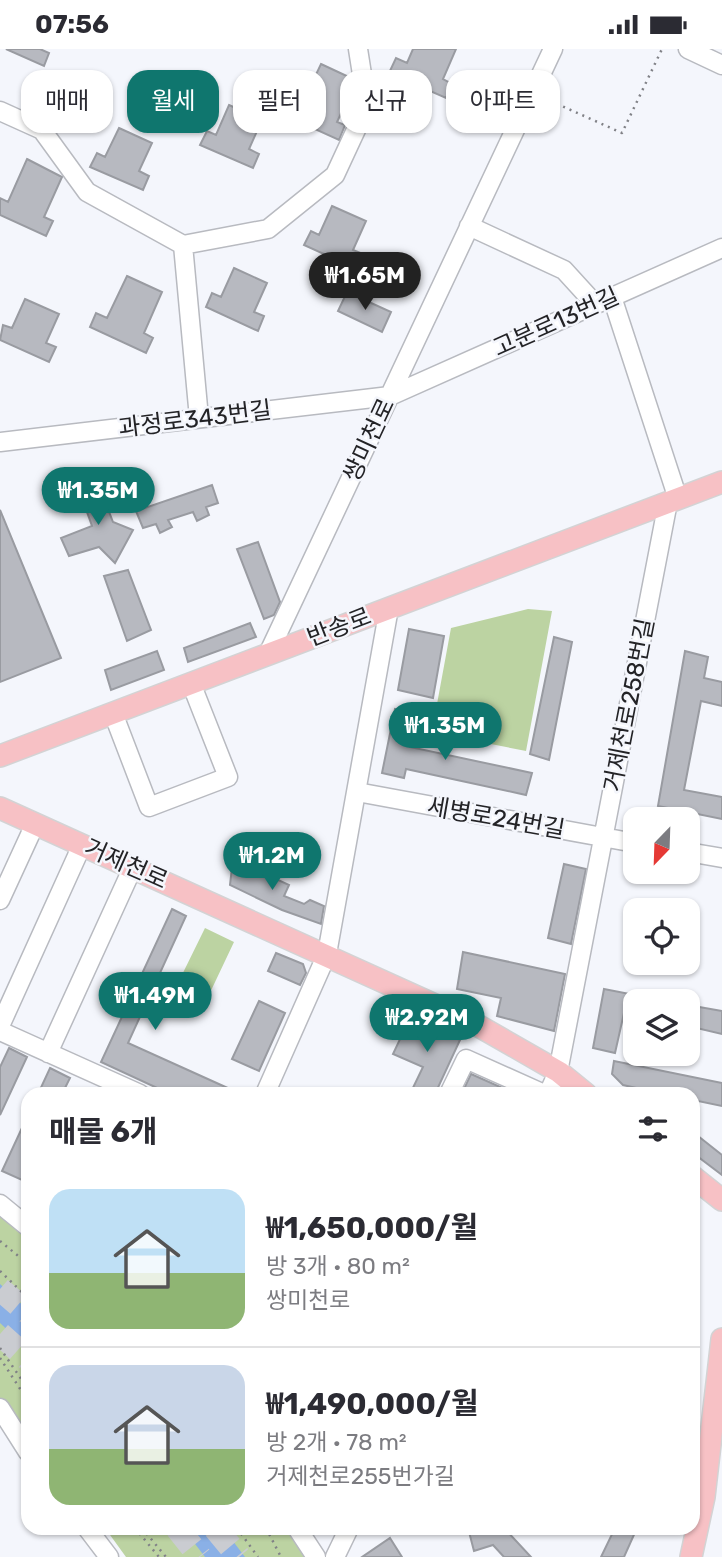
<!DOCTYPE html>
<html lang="ko">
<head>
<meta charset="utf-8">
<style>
  :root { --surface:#fff; --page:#f7f7f7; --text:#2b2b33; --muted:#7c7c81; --line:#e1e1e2; --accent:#0f766e }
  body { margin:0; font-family:Rubik,"Noto Sans KR",sans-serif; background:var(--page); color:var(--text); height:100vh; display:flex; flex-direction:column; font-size:26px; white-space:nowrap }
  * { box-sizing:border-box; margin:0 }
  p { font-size:23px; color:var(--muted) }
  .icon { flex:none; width:38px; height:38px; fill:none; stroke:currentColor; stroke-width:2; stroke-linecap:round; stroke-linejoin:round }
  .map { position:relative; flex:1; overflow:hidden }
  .panel { position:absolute; left:21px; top:1038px; width:679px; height:448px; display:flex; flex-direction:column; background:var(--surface); border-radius:21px; box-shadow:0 2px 5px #0004 }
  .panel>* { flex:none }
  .top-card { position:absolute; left:21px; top:21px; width:681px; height:63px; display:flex; gap:14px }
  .needle { width:46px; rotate:203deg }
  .controls { position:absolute; left:623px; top:758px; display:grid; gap:14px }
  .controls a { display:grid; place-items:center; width:77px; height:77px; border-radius:14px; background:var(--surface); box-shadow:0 2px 5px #0004; font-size:35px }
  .price { position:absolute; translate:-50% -60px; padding:0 16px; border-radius:24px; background:var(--accent); color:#fff; font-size:23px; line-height:46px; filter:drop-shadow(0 2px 4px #0008) }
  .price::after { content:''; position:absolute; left:50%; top:42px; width:21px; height:16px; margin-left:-10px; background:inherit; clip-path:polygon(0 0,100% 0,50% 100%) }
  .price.selected { background:#222; color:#fff }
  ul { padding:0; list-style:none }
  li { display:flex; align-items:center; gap:21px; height:175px; padding:0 28px }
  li+li { border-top:2px solid var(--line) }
  li span { display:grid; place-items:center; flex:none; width:196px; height:140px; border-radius:21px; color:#555 }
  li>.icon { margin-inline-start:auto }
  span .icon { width:84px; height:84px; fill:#fffc; stroke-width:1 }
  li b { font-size:30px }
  h2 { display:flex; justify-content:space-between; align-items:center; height:84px; padding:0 28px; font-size:30px }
  .tag { padding:0 24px; border-radius:21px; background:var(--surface); box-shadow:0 2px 5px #0004; font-size:24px; line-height:63px }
  .tag.selected { background:var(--accent); color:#fff }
  .status { display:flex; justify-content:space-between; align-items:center; height:49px; padding:0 35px; background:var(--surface); direction:ltr }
  .status svg { height:19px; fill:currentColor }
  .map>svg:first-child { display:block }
  .green { fill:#bcd3a2 }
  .water { fill:#8ab0e6 }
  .building { fill:#b7b9c0; stroke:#999ba1; stroke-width:2 }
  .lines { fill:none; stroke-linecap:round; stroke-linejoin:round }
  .highway-tunnel { stroke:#caccd1; stroke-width:24; stroke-dasharray:24 12; stroke-linecap:butt }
  .minor-casing { stroke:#b8bac0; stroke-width:21 }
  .major-casing { stroke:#d3d3d4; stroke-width:24 }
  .path { stroke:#818287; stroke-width:2.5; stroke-dasharray:2 5; stroke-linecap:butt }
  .minor { stroke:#fff; stroke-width:18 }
  .major { stroke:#f7c1c5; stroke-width:21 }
  .labels { text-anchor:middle; stroke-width:5; stroke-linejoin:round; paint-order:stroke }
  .street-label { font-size:24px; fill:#232326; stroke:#f4f6fc }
</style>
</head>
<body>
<div class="status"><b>07:56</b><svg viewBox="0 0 49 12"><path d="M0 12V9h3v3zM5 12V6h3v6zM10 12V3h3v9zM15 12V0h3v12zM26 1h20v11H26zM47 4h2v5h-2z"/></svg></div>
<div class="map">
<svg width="722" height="1508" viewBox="0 0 722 1508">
  <rect width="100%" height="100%" fill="#f4f6fc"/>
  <path class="green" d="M528,560l24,2 -26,140 -107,-21 6,-28 12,2 14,-76z
    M205,879l29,14 -27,57 -30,-14z
    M0,1159l28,23v210l-28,-30z
    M105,1479h186l22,29h-187z"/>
  <path class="water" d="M0,1235l28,26v39l-28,-26z
    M183,1479h40l22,29h-40z"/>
  <path class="building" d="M6,0h34l9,4 -5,13z
    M413,0h43l-13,30 9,5 -6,14 -57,-25 7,-15 11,5z
    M321,15l30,14 2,10 -16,34 8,3 -6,15 -55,-25 6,-14 11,5z
    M229,56l33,15 -13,29 10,5 -6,14 -53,-23 7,-14 9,4z
    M119,79l33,15 -13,28 10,5 -6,14 -53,-23 7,-14 8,4z
    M27,110l35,18 -18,40 9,4 -7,15 -46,-21v-17l8,4z
    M332,157l34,15 -13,29 10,4 -6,15 -53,-24 7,-14 8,4z
    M234,219l33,15 -13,29 10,4 -6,15 -52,-24 6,-14 9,4z
    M127,227l35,16 -18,41 9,5 -7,15 -56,-26 6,-14 11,5z
    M347,243l44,20 -9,20 -44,-21z
    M25,250l34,15 -13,29 10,4 -7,15 -49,-22 3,-15 9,3z
    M97,432l16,41 20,8 -18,33 -16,-16 -30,9 -8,-18 31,-12 -14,-39z
    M212,436l6,18 -12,4 3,8 -12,6 -4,-9 -25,8 4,7 -12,6 -4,-9 -13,4 -7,-17z
    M0,461l61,148 -61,24z
    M258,493l22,60 -6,13 -10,4 -27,-70z
    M128,521l23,60 -24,11 -23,-65z
    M250,574l6,14 -68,25 -4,-14z
    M409,580l35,7 -11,62 -35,-8z
    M554,588l18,5 -23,118 -19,-6z
    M157,602l7,19 -53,20 -6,-20z
    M685,602l23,6 -4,21 18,4v24l-21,-5 -17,89 38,7v22l-64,-13z
    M395,660l21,5 -6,33 122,26 -6,22 -120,-26 -2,9 -22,-5z
    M233,810l56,26 -5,11 20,8 6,-4 14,6 -3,18 -39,-14 -52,-25z
    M564,815l22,5 -15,75 -23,-6z
    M172,860l14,7 -58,127 113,51h-71l-69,-32z
    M463,903l102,22 -11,57 -57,-15 4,-18 -44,-9z
    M276,904l27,11 3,9 -6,12 -32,-14z
    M604,940l31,6v20l-11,-2 -9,40 -22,-5z
    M259,952l26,12 -26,58 -27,-12z
    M688,956l34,6v23l-34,-8z
    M410,969l50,22 -25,54h-25l13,-27 -30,-13z
    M9,999l18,9 -27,58v-48z
    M614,1012l108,22v23l-29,-6v-6h-30l-40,-9 -11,-11z
    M50,1019l20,10 -8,16h-24z
    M471,1025l45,20h-48l-5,-3z
    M28,1066v52l-6,13 -20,-9z
    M693,1083l29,23v20l-29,-22z
    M468,1479h36l27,29h-27l-11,-12 -19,6z
    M615,1479h22l-13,29h-23z
    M390,1489l12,19h-40z"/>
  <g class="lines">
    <path class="highway-tunnel" d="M0,1240l28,24
      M0,1285l28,25
      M177,1479l23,29
      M215,1479l24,29"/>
    <g class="minor-casing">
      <path id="minor" d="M688,0l34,16
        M0,62l42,19 45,62 96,53 16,173
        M469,177l95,44 31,34
        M183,196l85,-16 67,-54 32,-69 -9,-57
        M612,248l66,202
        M0,393l390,-46 332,-148
        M268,605l285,-605
        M113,664l36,94 79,-30 -37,-94
        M357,743l278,51
        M688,803l34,6
        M0,851l35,-76
        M0,977l82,-181
        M0,982l140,63
        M48,1004l85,-186
        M265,1045l62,-140 62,-346
        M449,1045l17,-35 78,35
        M548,1045l10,-22 110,-570
        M0,1155l28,23
        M0,1359l28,44
        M87,1479l22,29
        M297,1479l19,29
        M335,1508l14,-29"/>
    </g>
    <g class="major-casing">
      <path id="major" d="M0,707l722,-274
        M0,759l470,213 89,51 27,22
        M693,1128l29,23
        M691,1508l13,-60 18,-158"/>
    </g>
    <path class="path" d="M544,49l78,35 40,-84
      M0,1192l28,23
      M0,1222l28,27
      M0,1299l28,41
      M0,1309l28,43
      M135,1479l24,29
      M142,1479l24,29
      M237,1479l21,29
      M266,1479l15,29"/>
    <use href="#minor" class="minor"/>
    <use href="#major" class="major"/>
  </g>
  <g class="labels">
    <g class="street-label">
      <text transform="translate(556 273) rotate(-24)" y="8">고분로13번길</text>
      <text transform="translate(195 370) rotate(-7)" y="8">과정로343번길</text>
      <text transform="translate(369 391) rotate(-65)" y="8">쌍미천로</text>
      <text transform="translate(339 578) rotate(-21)" y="8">반송로</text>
      <text transform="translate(629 656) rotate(-79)" y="8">거제천로258번길</text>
      <text transform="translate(496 769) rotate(10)" y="8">세병로24번길</text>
      <text transform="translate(126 815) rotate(24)" y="8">거제천로</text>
    </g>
  </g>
</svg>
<div class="controls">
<a><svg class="needle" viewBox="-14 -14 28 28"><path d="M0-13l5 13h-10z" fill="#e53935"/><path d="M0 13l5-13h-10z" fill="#7c7c81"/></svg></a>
<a><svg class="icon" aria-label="locate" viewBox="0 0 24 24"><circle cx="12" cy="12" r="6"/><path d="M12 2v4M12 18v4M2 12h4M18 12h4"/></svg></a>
<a><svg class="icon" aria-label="layers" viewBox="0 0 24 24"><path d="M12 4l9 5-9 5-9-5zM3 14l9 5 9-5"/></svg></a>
</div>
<b class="price selected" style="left:365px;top:263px">₩1.65M</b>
<b class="price" style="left:98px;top:478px">₩1.35M</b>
<b class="price" style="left:445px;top:713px">₩1.35M</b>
<b class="price" style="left:272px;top:843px">₩1.2M</b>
<b class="price" style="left:155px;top:983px">₩1.49M</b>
<b class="price" style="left:427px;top:1005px">₩2.92M</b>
<div class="top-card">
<a class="tag">매매</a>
<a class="tag selected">월세</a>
<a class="tag">필터</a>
<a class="tag">신규</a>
<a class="tag">아파트</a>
</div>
<section class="panel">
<h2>매물 6개<svg class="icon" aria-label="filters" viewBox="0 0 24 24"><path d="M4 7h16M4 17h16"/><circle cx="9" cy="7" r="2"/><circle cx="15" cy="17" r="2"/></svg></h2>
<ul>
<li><span style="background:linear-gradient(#bfe0f5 60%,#8fb573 0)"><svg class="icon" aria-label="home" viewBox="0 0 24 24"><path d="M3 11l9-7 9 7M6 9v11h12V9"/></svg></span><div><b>₩1,650,000/월</b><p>방 3개 · 80 m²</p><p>쌍미천로</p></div></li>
<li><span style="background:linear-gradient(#c9d6e8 60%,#8fb573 0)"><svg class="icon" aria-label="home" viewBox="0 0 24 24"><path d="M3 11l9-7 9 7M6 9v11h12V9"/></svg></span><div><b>₩1,490,000/월</b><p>방 2개 · 78 m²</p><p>거제천로255번가길</p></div></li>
</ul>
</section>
</div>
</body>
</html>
